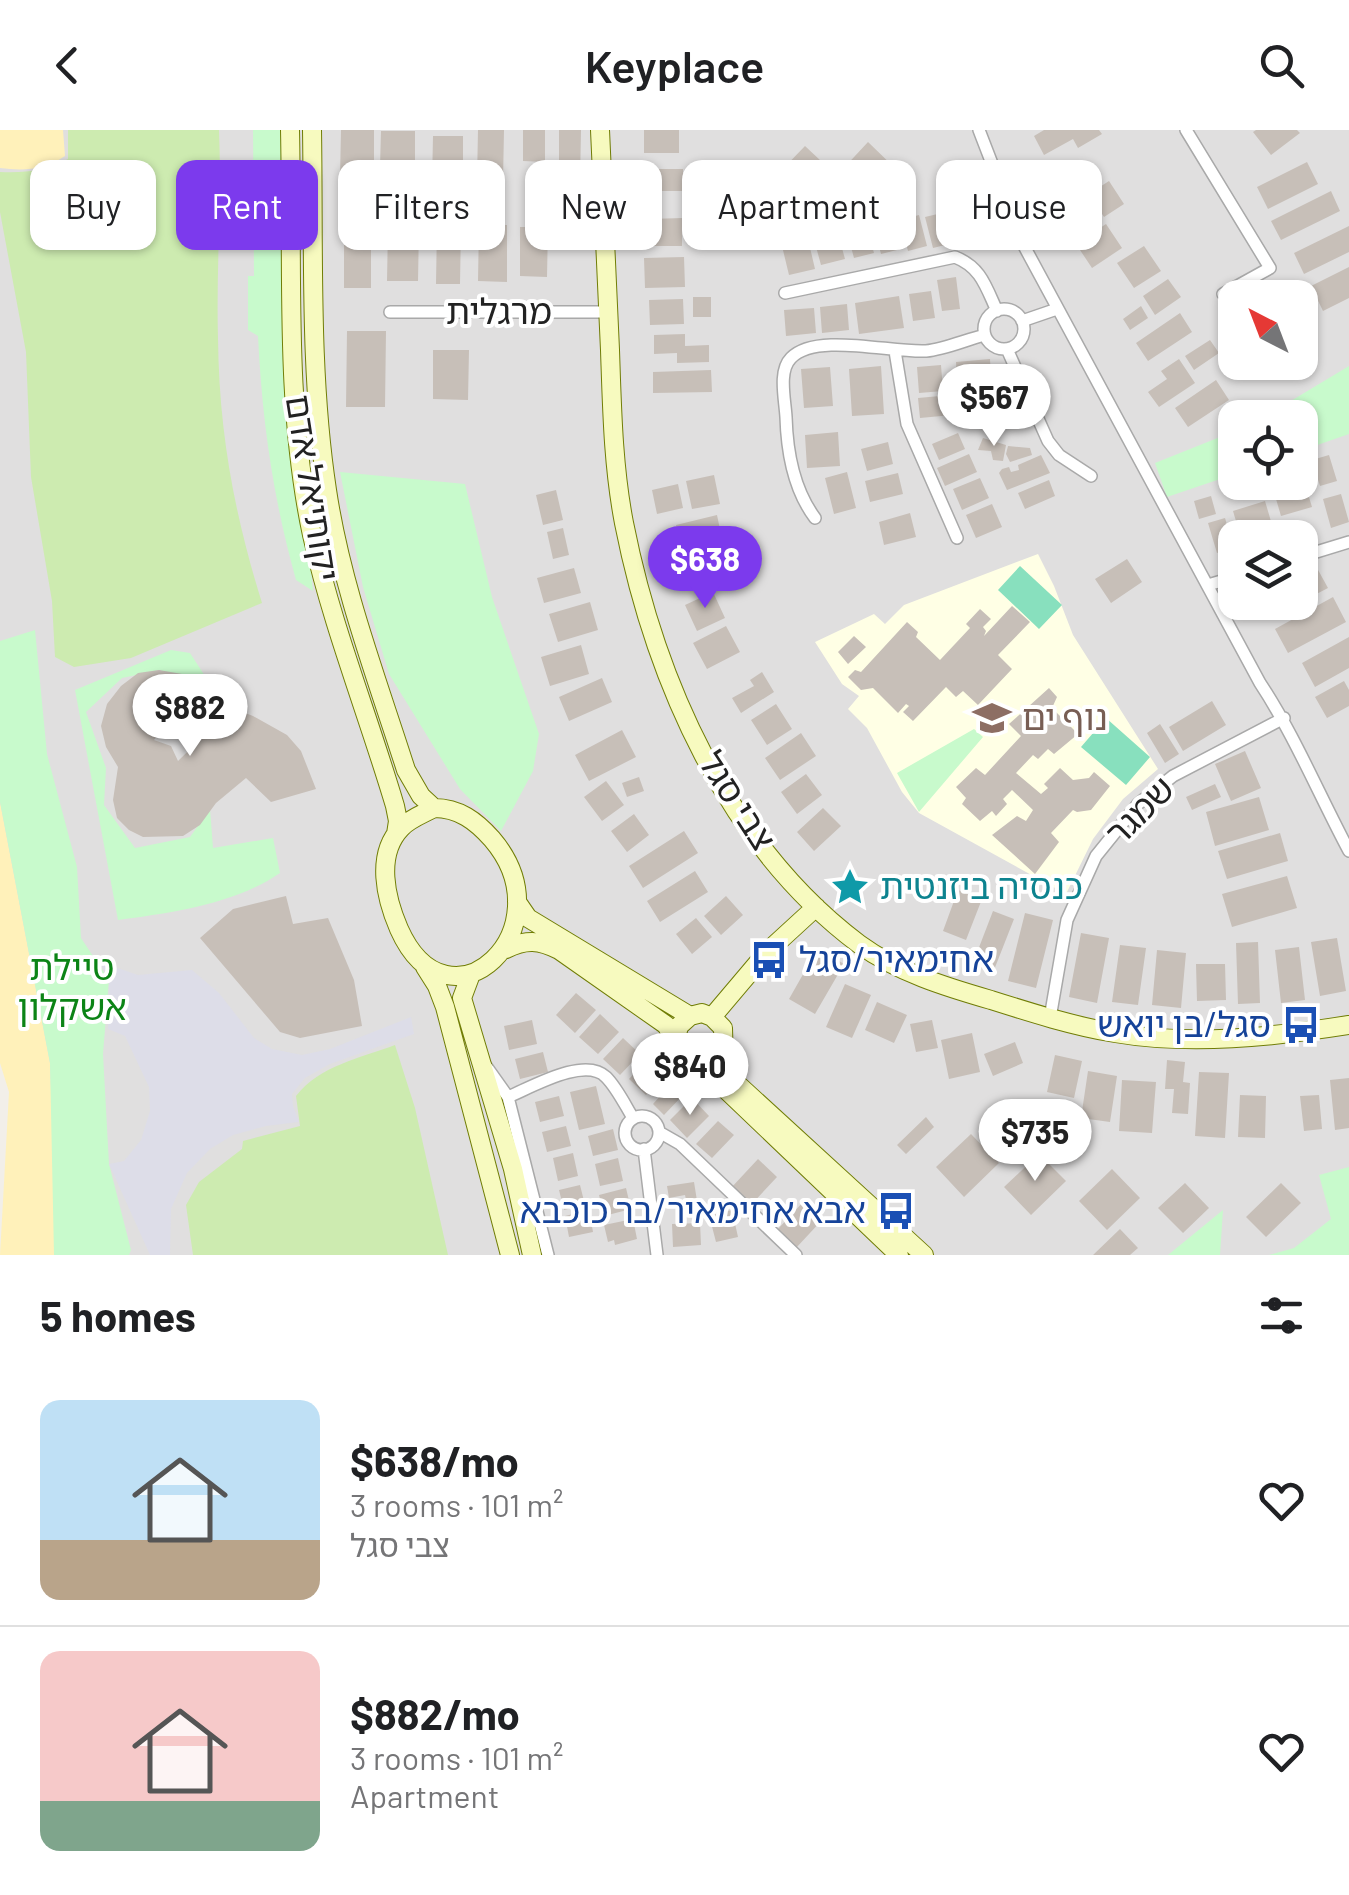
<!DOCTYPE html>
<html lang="en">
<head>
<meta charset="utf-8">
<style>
  :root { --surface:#fff; --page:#f6f6f6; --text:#202124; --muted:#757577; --line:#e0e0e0; --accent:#7c3aed }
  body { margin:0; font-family:Barlow,"Noto Sans Hebrew",sans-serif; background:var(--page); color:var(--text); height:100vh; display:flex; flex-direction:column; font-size:38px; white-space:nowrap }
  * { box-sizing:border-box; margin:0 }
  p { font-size:32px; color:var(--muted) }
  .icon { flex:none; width:55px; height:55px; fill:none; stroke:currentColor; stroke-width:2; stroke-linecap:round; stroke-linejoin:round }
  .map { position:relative; height:1125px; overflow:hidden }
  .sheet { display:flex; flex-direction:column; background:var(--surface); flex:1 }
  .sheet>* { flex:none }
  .banner { position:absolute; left:30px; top:30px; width:1290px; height:90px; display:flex; gap:20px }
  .needle { width:65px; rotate:318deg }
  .tools { position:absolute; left:1218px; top:150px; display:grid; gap:20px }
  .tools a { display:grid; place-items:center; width:100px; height:100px; border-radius:20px; background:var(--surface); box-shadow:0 2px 8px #0004; font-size:50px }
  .price { position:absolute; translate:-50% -85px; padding:0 22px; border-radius:35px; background:#fff; color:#222; font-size:32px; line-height:65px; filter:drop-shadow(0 2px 5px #0008) }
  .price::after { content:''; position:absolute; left:50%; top:60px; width:30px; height:22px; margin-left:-15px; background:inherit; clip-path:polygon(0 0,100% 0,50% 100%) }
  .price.selected { background:var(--accent); color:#fff }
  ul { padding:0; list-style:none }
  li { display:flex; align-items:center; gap:30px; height:250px; padding:0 40px }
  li+li { border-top:2px solid var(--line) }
  li span { display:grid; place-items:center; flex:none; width:280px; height:200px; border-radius:20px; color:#555 }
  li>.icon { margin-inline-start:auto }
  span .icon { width:120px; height:120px; fill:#fffc; stroke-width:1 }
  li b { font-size:42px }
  h2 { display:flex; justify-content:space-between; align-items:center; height:120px; padding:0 40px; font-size:42px }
  .tag { padding:0 35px; border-radius:20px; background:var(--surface); box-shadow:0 2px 8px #0004; font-size:35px; line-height:90px }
  .tag.selected { background:var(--accent); color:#fff }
  header { display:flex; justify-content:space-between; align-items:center; height:130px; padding:0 40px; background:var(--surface); font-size:45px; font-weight:600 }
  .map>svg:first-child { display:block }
  .residential { fill:#e0dfdf; fill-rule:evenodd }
  .education { fill:#ffffe5 }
  .grass { fill:#cdebb0 }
  .sand { fill:#fff1ba }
  .park { fill:#c8facc }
  .pitch { fill:#88e0be }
  .plaza { fill:#dddde8 }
  .building { fill:#c7bfb8 }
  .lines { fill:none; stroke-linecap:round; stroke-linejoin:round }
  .street-casing { stroke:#a9a9a9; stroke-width:14 }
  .secondary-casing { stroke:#707d05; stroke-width:20 }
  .street { stroke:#fff; stroke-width:11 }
  .secondary { stroke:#f7fabf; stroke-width:18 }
  .labels { text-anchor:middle; stroke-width:8; stroke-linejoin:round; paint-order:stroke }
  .street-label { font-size:35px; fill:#222; stroke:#fff }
  .education-label { font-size:35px; fill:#785e54; stroke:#fff; text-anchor:start }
  .culture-label { font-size:35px; fill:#0d838f; stroke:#fff; text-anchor:start }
  .transit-label { font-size:35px; fill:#164399; stroke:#fff; text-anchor:end }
  .park-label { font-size:35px; fill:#0c8416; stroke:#fff }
</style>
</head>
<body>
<header><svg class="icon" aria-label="back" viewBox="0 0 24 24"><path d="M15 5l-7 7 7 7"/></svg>Keyplace<svg class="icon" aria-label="search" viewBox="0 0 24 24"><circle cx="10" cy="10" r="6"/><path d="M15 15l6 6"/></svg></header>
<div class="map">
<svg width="1349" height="1125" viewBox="0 0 1349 1125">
  <rect width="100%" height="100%" fill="#f2efe9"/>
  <path class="residential" d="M0,0h1349v1125h-1302l-47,-435zM1235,168h65v64h-65zM1235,288h65v64h-65zM1235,408h65v64h-65z"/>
  <path class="education" d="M1038,424l16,32 19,49 85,134 -35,30 -30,40 -27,55 -147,-81 -17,-21 -35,-64 -19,-19 11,-13 -17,-12 -27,-42 59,-28 11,10 19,-19z"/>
  <path class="grass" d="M68,0h151c3,69 -3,139 -1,208 1,94 16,175 44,265l-131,55 -57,9 -19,-10 -3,-56 -21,-124 -5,-125 -26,-140v-40c26,1 46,-1 68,-13z
    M395,915l20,63 33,147h-255l-7,-50 13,-23 43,-33 1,-8 57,-15 -4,-30c23,-30 64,-38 99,-51z"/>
  <path class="sand" d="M0,0h63l2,26c-21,14 -41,15 -65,12z
    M0,672l50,261 7,192h-57l9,-163 -9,-29z"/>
  <path class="park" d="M253,0h30l-1,197 6,12 25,252 -17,-11c-23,-82 -34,-160 -38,-244l-10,-6v-54h6z
    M1349,236v68l-49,17v-33l-36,-1z
    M1235,301v43l-68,23 -12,-34z
    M340,342l125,12 27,113 47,137 -6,37 -32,60 -41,-42 -71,-115 -26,-87z
    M35,500l12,124 30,113 4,71 28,42 -6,74 6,110 22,86 -2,5h-75l-4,-192 -50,-261v-161z
    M171,520l19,3 28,43 -30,46 -25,-12 29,-38 -32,-22 -38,8 -36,34 20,56 -2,37 31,43 55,-11 20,-28 3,39 60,-10 7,35c-45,31 -108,40 -162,47l-43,-230z
    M974,599l9,8 -64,75 -22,-39z
    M1349,1037v88h-80l25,-7 37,-29 -12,-44z
    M1223,1080l-3,45h-52z"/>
  <path class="pitch" d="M1020,436l42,39 -23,24 -41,-39z
    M1106,588l44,39 -24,28 -45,-38z"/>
  <path class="plaza" d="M100,832l38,13 54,-5 27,23 35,45 18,11 30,6 28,-6 81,-32 3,17 -84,30 -25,14 -13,16 1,12 6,16 -33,4 -33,9 -23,14 -23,24 -16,36 -1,46h-20l-41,-91 15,-3 17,-21 9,-29 -1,-24 -24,-51 -17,-7 1,-49z"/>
  <path class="building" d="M341,0h33v49l-34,-1z
    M478,0h26l-1,50h-26z
    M523,0h22v32l-22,-1z
    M559,0h22l-1,52h-21z
    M644,0h35v23h-35z
    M1044,0h55l3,4 -24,14 -5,-9 -29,16 -10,-19z
    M1256,0h41l3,3 -29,22 -18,-23z
    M381,1h34v36h-35z
    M433,6h30v47h-31z
    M868,12l30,29 -28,28 -29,-28z
    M805,16l32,30 -29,29 -31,-30z
    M1307,32l11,22 -50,25 -11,-22z
    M632,39h51v22h-51z
    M1109,51l15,23 -20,13 -15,-23z
    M1331,61l9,20 -59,29 -10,-19z
    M1081,64l14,23 -23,15 -15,-23z
    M946,82l7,31 -20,5 -8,-31z
    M919,85l8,31 -19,5 -8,-31z
    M682,88v28h-31l-1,-27z
    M715,92v15l-24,1v-15z
    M894,93l7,26 -20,5 -7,-26z
    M1106,94l16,24 -30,20 -16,-24z
    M437,95h24l-1,59h-24z
    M479,95h28v57l-29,-1z
    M1349,96v26l-45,22 -10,-21z
    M388,97h31l-1,54h-31z
    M520,97h28l-1,50 -27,-1z
    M344,101h27v57h-27z
    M868,101l6,22 -20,5 -6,-22z
    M839,107l6,22 -24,6 -6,-22z
    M808,109l7,30 -26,6 -7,-29z
    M1144,116l17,25 -27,17 -17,-25z
    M684,127l1,30 -40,1 -1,-30z
    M1349,137v31l-26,13 -12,-25z
    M956,147l4,32 -18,2 -5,-31z
    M1168,149l13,18 -26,18 -12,-19z
    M931,161l4,27 -22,3 -4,-27z
    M899,166l5,32 -45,6 -4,-31z
    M693,167h18v20h-18z
    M683,169l1,25 -34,1 -1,-25z
    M847,174l2,26 -27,3 -2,-26z
    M1141,176l7,12 -18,12 -7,-11z
    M814,178l2,25 -30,3 -2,-26z
    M1180,183l12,19 -44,29 -12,-18z
    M347,201h39l-1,76h-39z
    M685,204v12l24,-1v17l-32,1v-10l-23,1v-19z
    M1210,210l9,13 -25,17 -9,-14z
    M433,220h36l-1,50 -35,-1z
    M990,229l1,17 -34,3 -1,-17z
    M1179,229l16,24 -36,24 -11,-15 19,-13 -6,-8z
    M941,235l2,26 -24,2 -2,-26z
    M881,236l3,48 -32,2 -3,-47z
    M830,237l3,39 -29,2 -3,-39z
    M711,240l1,22 -59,1v-21z
    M1216,250l13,20 -41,27 -13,-19z
    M998,257l1,19 -30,2 -1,-18z
    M951,265l1,20 -32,3 -2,-20z
    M838,302l2,34 -33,2 -2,-33z
    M958,303l7,16 -26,11 -7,-16z
    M983,308l23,7 -3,16 -10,-1 -2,-9 -13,-1z
    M888,312l5,22 -26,7 -6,-22z
    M1008,316l22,2 2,7 -22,7 -4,-8z
    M969,324l8,18 -32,14 -8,-18z
    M1041,325l9,18 -43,17 -8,-17 3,-4 7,-2 2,5 8,-2 -1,-5z
    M1329,325l8,26 -17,5 -8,-26z
    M1301,341l11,36 -31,9 -10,-34h29z
    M847,342l9,36 -22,6 -9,-36z
    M898,343l5,21 -33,8 -5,-21z
    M714,345l6,29 -28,5 -6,-28z
    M980,348l9,20 -27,12 -9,-21z
    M1049,350l6,16 -30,13 -7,-16z
    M678,354l5,24 -26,6 -5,-24z
    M556,360l7,30 -20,5 -7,-30z
    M1341,364l8,28 -18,6 -8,-29z
    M1211,366l5,18 -17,5 -5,-18z
    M1265,371l10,34 -34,3 -8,-27z
    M992,374l10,23 -26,11 -10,-23z
    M910,383l6,24 -32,8 -5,-23z
    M717,385l5,24 -41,9 -5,-23z
    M1225,388l9,30 -17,5 -9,-30z
    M563,398l6,27 -16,4 -6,-27z
    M730,419l8,26 -18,6 -8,-26z
    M683,424l5,15 12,-5 7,21 -17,6 -3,-11 -12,3 -8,-23z
    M1127,429l15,23 -31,21 -16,-24z
    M574,438l7,25 -37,10 -7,-25z
    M1317,438l11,20 -25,13 -3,-24z
    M713,462l12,26 -28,13 -12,-26z
    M1333,467l13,25 -58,31 -13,-24z
    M590,472l8,28 -40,12 -9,-28z
    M1012,476l18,16 -32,33 14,14 -34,36 -15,-14 -7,6 -10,-10 -33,34 -10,-9 6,-6 -3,-2 -8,9 -25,-25 -12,2 -13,-13 7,-7 6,2 46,-50 11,10 -2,5 24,23 30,-32 -4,-4 14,-15 11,10 -8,8 3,4 -2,5z
    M726,496l14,26 -33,17 -14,-26z
    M854,506l12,11 -18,17 -10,-12z
    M1349,507v31l-34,19 -13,-24z
    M581,515l8,29 -39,12 -9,-29z
    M159,540l23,4 16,11 -44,55 17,6 7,15 54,-53 21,8 34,19 14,16 15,38 -45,13 -25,-24 -30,25 -16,22 -17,11 -40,1 -14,-7 -12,-12 -4,-18 5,-33 -12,-20 -5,-21 6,-22 14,-18 17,-13z
    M762,542l12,20 -33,21 -9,-15 22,-12 -4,-6z
    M602,548l10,24 -43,19 -10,-24z
    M1344,551l5,9v16l-22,12 -12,-21z
    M1049,558l8,9 -5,11 26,26 -24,20 -6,-5 -10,10 -5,-4 -17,18 25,21 7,-6 -4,-4 16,-16 13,12 16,-2 5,-6 16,14 -19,24 -14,2 -4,-2 -22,23 8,9 -24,32 -43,-39 25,-19 9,5 7,-11 -21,-20 -9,9 4,5 -11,12 -4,-5 -12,10 -18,-17 4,-6 -10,-11 20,-19 9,7 36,-39 -12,-12z
    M1212,571l14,24 -43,26 -14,-24z
    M776,574l16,25 -25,16 -16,-25z
    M1160,594l19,30 -14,9 -18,-30z
    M622,600l14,27 -47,24 -14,-26z
    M801,603l15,23 -36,24 -15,-22z
    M1245,621l16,37 -30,13 -16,-37z
    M806,644l16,21 -25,19 -16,-22z
    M639,647l5,14 -17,6 -5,-14z
    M606,651l18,24 -22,16 -18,-24z
    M1215,654l6,13 -29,13 -6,-13z
    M1259,667l10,33 -54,16 -9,-34z
    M823,678l18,18 -27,25 -17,-19z
    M634,684l15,21 -22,17 -16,-21z
    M684,701l14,22 -55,35 -14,-22z
    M1280,703l8,28 -61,18 -9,-28z
    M695,741l13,21 -48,30 -13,-21z
    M1287,746l10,32 -65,19 -10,-33z
    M958,760l24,9 -16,41 -23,-9z
    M286,766l7,28 35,-6 26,62 8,46 -62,12 -20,-6 -80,-94 33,-29z
    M726,766l17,19 -22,20 -17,-19z
    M993,781l21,8 -20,51 -21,-7z
    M1025,783l28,7 -17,68 -28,-7z
    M696,788l16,19 -20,17 -16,-20z
    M1081,803l28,5 -12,65 -28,-6z
    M1337,808l9,53 -26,5 -9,-54z
    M1258,812l2,61 -22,1 -2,-61z
    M1120,815l26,3 -8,57 -26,-3z
    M1299,817l6,53 -24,3 -6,-53z
    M818,818l26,16 -29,50 -26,-15z
    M1157,820l29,3 -5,55 -29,-3z
    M1196,834h29l1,36 -29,1z
    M845,854l26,11 -19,43 -26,-11z
    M576,863l20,17 -21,23 -19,-18z
    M877,872l30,13 -13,28 -29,-13z
    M600,884l19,18 -21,22 -19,-17z
    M532,890l5,24 -28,6 -5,-24z
    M932,890l6,28 -22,4 -6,-28z
    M972,903l8,39 -31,7 -8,-39z
    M623,908l17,16 -20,21 -17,-16z
    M1015,912l8,21 -30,13 -9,-22z
    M543,922l5,20 -28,7 -5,-20z
    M1055,925l27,6 -8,37 -27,-6z
    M647,930l17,16 -18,19 -17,-16z
    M1167,930l18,2 -2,20 7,1 -2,31 -16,-1 2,-24h-9z
    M1088,941l29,5 -7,46 -29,-4z
    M1199,942l30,1 -4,65 -30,-2z
    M1349,948v50l-14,2 -5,-50z
    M1122,950l34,2 -4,51 -33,-2z
    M672,953l12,11 -20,21 -11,-11z
    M596,956l9,38 -26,6 -9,-38z
    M1240,965l26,1 -1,42 -27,-1z
    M1319,965l3,34 -18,2 -4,-35z
    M559,966l5,20 -24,6 -5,-20z
    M692,968l17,18 -22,22 -17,-18z
    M926,987l8,10 -28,27 -9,-9z
    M718,991l16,14 -22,23 -16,-14z
    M566,996l5,20 -24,6 -5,-20z
    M613,999l5,21 -25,6 -5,-20z
    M971,1004l28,29 -35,34 -28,-30z
    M573,1023l5,23 -20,5 -5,-23z
    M1039,1024l27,27 -35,34 -27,-28z
    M618,1028l5,23 -23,5 -5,-22z
    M758,1029l19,18 -27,29 -19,-18z
    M1112,1039l28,29 -33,32 -28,-29z
    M694,1052l4,25 -10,2 -3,-14 -16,3 -2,-12z
    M1185,1053l24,25 -26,25 -25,-25z
    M1281,1053l20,20 -35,34 -20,-20z
    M580,1055l5,20 -21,5 -5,-20z
    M626,1058l5,21 -27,7 -5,-21z
    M804,1071l19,18 -27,29 -19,-18z
    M589,1080l4,22 -24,5 -4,-21z
    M732,1080l6,27 -22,5 -7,-27z
    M633,1089l4,20 -22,6 -1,-5 -6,2 -4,-17z
    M700,1093l1,22 -28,2 -1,-23z
    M1120,1099l18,19 -8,7h-37z"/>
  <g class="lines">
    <g class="street-casing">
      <path id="street" d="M979,0l44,114 237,439c35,53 59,112 89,168
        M1186,0l84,138 -47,26
        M785,163l170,-36c26,10 31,30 42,54
        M984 199a20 20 0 1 1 40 0a20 20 0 1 1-40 0Z
        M390,182h218
        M1022,191l35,-12
        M1007,219l41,92 11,14 32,21
        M895,221l12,73 50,114
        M815,388c-21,-28 -28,-66 -29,-101 -1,-18 -8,-46 5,-59 25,-26 100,-5 135,-7 19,-2 39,-11 59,-16
        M1300,427l49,-15
        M1208,455l27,-8
        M1050,888l17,-98 29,-64 42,-52 35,-28 111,-58
        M486,936l22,31 40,158
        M508,967c24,-10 77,-41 98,-20 11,11 19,28 27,41
        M625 1003a17 17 0 1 1 34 0a17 17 0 1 1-34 0Z
        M659,1002l21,12 116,111
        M644,1019l13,106"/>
    </g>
    <g class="secondary-casing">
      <path id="secondary" d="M290,0c3,133 -6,274 22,405 21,93 56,180 83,271l3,15 -2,13
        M312,0c2,119 -3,242 15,360 14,95 50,189 79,280l15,26 13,12
        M600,0c3,73 6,146 10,220 2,58 3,116 14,173 31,157 103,322 235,421 38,28 87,43 132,56 41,13 82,26 124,33 76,13 158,4 234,-8
        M434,678c25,0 42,13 58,31 77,90 -43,202 -93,90 -13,-30 -24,-74 2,-101 8,-9 22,-14 33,-20z
        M517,772l11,16 162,98
        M506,819c20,-10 33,-9 53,1l107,75 18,31 20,6
        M425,837l12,19 8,21 65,248
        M471,844l-9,24 51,171 19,86
        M712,887l55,-65 49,-45
        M676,909l3,-13 11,-10 12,-3 10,4 11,11 1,36 10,17 190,174
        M697,932l202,193"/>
    </g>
    <use href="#street" class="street"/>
    <use href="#secondary" class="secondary"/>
  </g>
  <defs>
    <g id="school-bare" transform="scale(3)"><path d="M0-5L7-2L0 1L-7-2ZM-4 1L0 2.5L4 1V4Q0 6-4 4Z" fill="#8d6e63" stroke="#fff" stroke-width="2.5" paint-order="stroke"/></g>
    <g id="sight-bare" transform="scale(3)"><path d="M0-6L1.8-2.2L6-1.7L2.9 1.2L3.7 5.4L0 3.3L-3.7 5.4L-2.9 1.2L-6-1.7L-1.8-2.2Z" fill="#0f9aa8" stroke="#fff" stroke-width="2.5" paint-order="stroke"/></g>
    <g id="bus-bare" transform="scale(3)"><path d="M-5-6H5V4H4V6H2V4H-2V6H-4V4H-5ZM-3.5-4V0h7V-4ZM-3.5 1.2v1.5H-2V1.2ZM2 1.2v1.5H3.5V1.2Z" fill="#1a4fb4" stroke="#fff" stroke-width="2.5" paint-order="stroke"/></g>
  </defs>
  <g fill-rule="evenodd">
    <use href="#school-bare" x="992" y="588"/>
    <use href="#sight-bare" x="850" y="757"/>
    <use href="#bus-bare" x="769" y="830"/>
    <use href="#bus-bare" x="1301" y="895"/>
    <use href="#bus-bare" x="896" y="1081"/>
  </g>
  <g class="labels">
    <g class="street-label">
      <text x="499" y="194">מרגלית</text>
      <text transform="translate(312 358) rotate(81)" y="12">יקותיאל אדם</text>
      <text transform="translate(737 671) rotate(57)" y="12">צבי סגל</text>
      <text transform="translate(1140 681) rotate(-45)" y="12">שמגר</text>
    </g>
    <g class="education-label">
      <text x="1022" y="600">נוף ים</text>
    </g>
    <g class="culture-label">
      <text x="880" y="769">כנסיה ביזנטית</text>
    </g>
    <g class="transit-label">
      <text x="799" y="842" text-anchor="start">אחימאיר/סגל</text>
      <text x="1271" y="907">סגל/בן יואש</text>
      <text x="866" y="1093">אבא אחימאיר/בר כוכבא</text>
    </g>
    <g class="park-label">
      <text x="72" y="850">טיילת<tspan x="72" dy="40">אשקלון</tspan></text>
    </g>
  </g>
</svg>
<div class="tools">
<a><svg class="needle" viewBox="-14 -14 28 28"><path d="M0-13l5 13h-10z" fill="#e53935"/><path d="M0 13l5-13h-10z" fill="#757577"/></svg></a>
<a><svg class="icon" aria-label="locate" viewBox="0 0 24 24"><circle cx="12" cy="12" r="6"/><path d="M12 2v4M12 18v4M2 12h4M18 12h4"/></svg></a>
<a><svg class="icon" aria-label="layers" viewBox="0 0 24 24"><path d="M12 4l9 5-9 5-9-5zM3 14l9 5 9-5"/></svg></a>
</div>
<b class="price" style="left:994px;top:319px">$567</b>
<b class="price selected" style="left:705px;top:481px">$638</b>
<b class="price" style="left:190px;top:629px">$882</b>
<b class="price" style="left:690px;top:988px">$840</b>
<b class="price" style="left:1035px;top:1054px">$735</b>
<div class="banner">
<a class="tag">Buy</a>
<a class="tag selected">Rent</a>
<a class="tag">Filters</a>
<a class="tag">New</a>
<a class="tag">Apartment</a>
<a class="tag">House</a>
</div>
</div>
<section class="sheet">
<h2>5 homes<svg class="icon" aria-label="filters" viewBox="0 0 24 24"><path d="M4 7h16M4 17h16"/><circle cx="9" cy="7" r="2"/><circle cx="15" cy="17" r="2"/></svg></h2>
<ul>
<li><span style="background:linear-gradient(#bfe0f5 70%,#b9a48a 0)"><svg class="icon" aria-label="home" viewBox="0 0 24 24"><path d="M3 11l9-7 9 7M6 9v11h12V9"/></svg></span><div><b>$638/mo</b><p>3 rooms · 101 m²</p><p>צבי סגל</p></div><svg class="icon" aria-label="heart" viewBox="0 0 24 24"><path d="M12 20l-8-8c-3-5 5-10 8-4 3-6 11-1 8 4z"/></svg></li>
<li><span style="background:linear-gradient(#f6c9c9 75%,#7fa58c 0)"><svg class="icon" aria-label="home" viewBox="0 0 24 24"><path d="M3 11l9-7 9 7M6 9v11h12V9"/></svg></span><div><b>$882/mo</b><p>3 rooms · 101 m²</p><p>Apartment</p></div><svg class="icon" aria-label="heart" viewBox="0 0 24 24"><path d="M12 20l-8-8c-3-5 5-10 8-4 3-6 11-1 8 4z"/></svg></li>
</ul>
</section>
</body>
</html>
